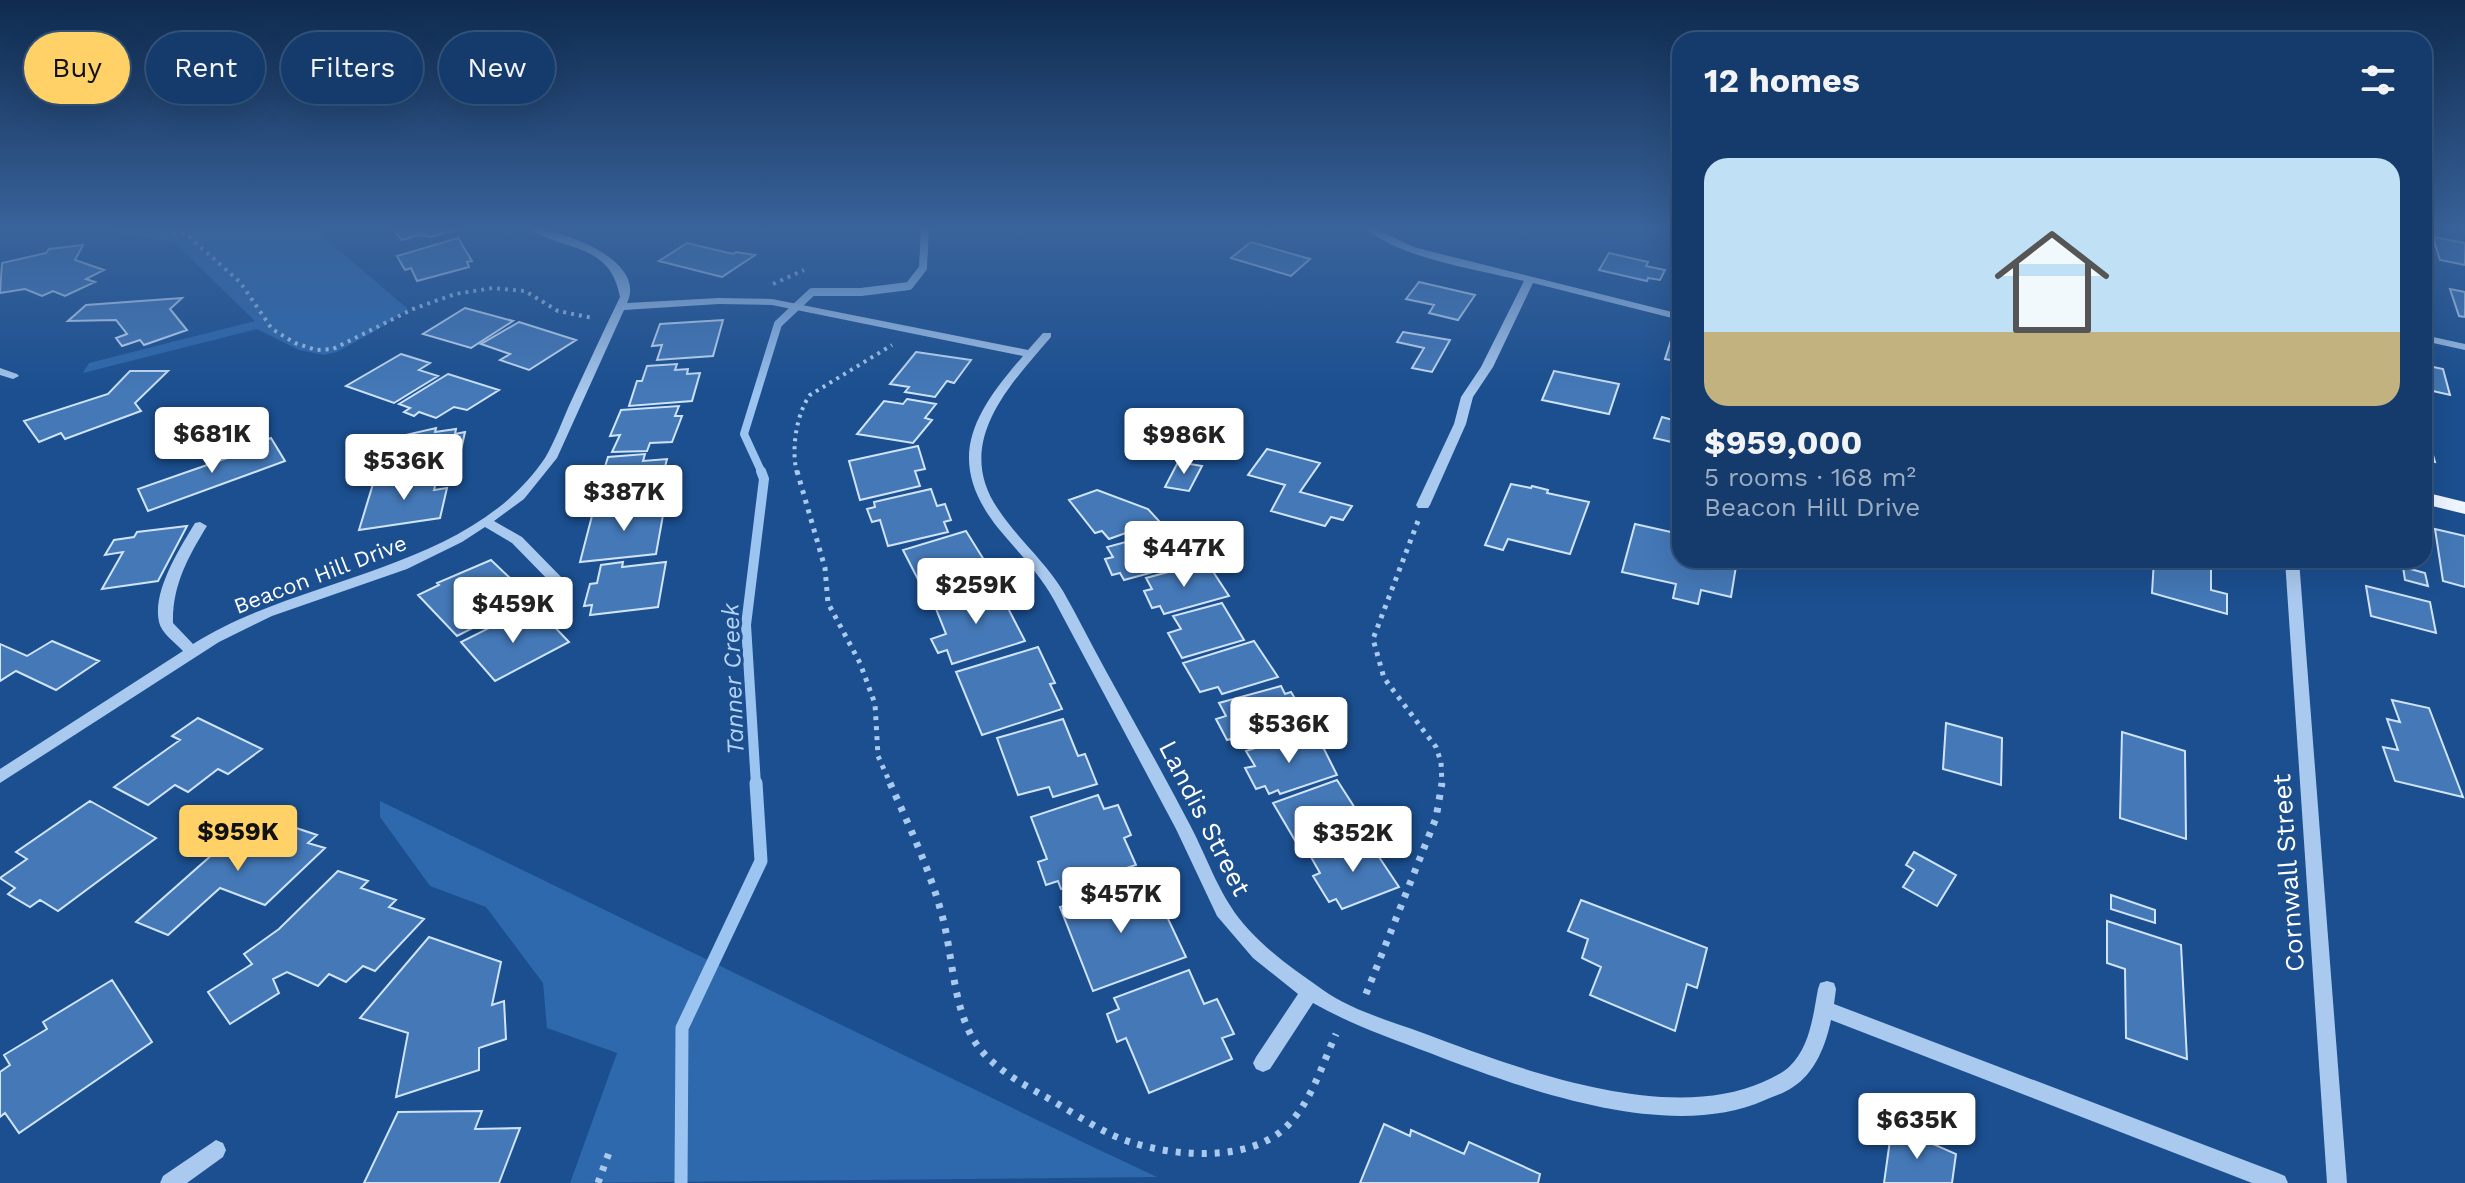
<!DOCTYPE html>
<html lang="en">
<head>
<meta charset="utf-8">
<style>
  :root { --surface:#143b6b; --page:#214673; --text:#f1f3f6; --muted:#9dadc1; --line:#33557e; --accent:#ffd166 }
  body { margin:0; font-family:"Work Sans",sans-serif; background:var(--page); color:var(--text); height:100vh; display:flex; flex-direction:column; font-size:30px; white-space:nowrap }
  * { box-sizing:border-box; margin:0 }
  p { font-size:26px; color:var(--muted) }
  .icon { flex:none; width:44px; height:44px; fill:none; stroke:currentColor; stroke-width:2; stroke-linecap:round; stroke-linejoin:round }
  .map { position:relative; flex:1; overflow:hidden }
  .drawer { position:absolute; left:1672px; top:32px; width:760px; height:536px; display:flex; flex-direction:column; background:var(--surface); border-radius:24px; box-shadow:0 8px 32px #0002,0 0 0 2px var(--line) }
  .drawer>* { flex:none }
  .hud { position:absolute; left:24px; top:32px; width:760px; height:72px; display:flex; gap:16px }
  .price { position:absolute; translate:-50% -68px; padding:0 18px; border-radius:8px; background:#fff; color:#222; font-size:26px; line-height:52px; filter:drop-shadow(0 2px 4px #0008) }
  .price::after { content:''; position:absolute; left:50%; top:48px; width:24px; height:18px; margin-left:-12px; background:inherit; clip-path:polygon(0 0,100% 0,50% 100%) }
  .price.active { background:var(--accent); color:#111 }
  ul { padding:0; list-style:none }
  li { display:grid; align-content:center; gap:16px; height:424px; padding:0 32px }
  li span { display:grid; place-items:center; height:248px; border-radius:24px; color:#555 }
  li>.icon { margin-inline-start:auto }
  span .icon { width:144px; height:144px; fill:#fffc; stroke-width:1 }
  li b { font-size:34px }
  h2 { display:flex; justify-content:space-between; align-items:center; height:96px; padding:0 32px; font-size:34px }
  .pill { padding:0 28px; border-radius:36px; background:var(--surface); box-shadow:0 8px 32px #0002,0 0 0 2px var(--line); font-size:28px; line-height:72px }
  .pill.active { background:var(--accent); color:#111 }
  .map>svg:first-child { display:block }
  .green { fill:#2e69ad }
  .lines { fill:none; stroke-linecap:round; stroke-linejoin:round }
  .stream-far2 { stroke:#9cc4f0; stroke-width:8 }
  .stream-far1 { stroke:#9cc4f0; stroke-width:10 }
  .stream { stroke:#9cc4f0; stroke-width:13 }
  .building { fill:#4478b7; stroke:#cfe3fa; stroke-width:2 }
  .path-far2 { stroke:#a9c9ee; stroke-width:4; stroke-dasharray:3 5; stroke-linecap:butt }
  .path-far1 { stroke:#a9c9ee; stroke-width:5; stroke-dasharray:4 6; stroke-linecap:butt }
  .path { stroke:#a9c9ee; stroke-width:7; stroke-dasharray:5 8; stroke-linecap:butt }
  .minor { fill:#a9c9ee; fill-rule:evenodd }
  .major { fill:#f0f6ff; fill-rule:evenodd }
  .labels { text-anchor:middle; stroke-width:6; stroke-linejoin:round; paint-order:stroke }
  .street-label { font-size:22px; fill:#fff; stroke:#1b4f8f }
  .water-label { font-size:24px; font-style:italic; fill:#b5d3f5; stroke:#1b4f8f }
  .near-street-label { font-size:26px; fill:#fff; stroke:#1b4f8f }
</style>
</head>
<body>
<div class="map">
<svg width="2465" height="1183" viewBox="0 0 2465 1183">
  <rect width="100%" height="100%" fill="#1b4f8f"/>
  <path class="green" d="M99,228h214l95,81 -31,21 -40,22 -13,3 -25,-5 -42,-21 -174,44 6,-10 166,-42 -80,-78z
    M380,801l713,346 64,30 -587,6 47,-130 -70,-25 -4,-45 -57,-76 -56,-21 -50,-69z"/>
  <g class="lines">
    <path class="stream-far2" d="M762,473l-18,-39 34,-110 34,-32h49l48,-6 14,-18 2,-40"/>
    <path class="stream-far1" d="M756,785l-10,-160 18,-146 -3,-8"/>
    <path class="stream" d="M681,1183l1,-155 79,-167 -5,-78"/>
  </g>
  <path class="building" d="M460,228l-29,9 -13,-2 -16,5 -8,-9 7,-3z
    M2433,237l32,6v22l-25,-5z
    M458,238l14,23 -5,1 2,5 -52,14 -6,-13 -6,2 -8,-14z
    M1251,242l59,17 -19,17 -60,-18z
    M687,243l46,11 3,-2 19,3 -33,22 -63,-16z
    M83,245l-8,15 29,10 -18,9 9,3 -30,14 -12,-5 -11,5 -17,-7 -25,4 2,-30 44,-10 3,-4z
    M1609,253l39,9 -2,4 19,4 -5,10 -12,-2 -1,3 -48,-11z
    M1419,282l56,13 -17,25 -29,-7 5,-8 -28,-6z
    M2450,289l15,3v25l-6,-1z
    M182,298l-12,11 17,21 -43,15 -4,-5 -18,6 -6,-8 11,-4 -11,-14 -48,1 18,-16z
    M465,308l48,13 -42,27 -48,-14z
    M723,320l-10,36 -56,4 5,-15 -10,1 8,-22z
    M519,322l57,18 -47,30 -29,-10 10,-6 -29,-10z
    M1403,332l47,8 -18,32 -20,-4 12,-20 -27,-6z
    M1671,340l9,1v21l-15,-3z
    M916,352l55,8 -17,23 -7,-2 -12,16 -30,-5 4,-5 -19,-3z
    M401,354l29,9 -11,7 19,6 -44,27 -48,-17z
    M677,364l-2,6 13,-1 -1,5 13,-1 -8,28 -63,5 8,-25h5l5,-15z
    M2424,365l19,4 7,26 -26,-6z
    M130,371h38l-33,32 6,8 -76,28 -4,-6 -22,9 -15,-21 84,-27z
    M1554,371l65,13 -10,30 -67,-14z
    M448,374l51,16 -32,20 -13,-3 -18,11 -17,-6 -5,4 -10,-4 6,-4 -11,-4z
    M907,399l29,5 -11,14 7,2 -19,23 -56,-9 27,-33 19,3z
    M679,406l-4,10h7l-10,26 -22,1 -3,8 -35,1 8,-17 -10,1 11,-26z
    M1662,417l18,5v22l-26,-6z
    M436,428l-1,4 21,-3 -1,5 10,-2 -4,18 -14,2 -4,18 -67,10 12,-41z
    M2424,437l4,1 7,24 -11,-2z
    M271,438l14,23 -137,50 -10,-22 92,-32 -1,-4z
    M918,446l7,23 -10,2 5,15 -60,14 -11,-39z
    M1267,449l53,14 -20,29 52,14 -9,14 -12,-3 -6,9 -54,-15 14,-26 -37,-10z
    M645,454l-2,7 24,-2 -10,39 -72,6 10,-30 8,-1 5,-16z
    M1178,462l24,4 -13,25 -24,-4z
    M438,474l-4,16 13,-2 -7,30 -81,12 14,-46z
    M1511,484l20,4 1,-2 16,4 -1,3 42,9 -19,52 -62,-15 -5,11 -18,-5z
    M931,489l6,17 8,-2 6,16 -7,2 4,10 -60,14 -8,-26 -8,2 -5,-13 8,-2 -1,-5z
    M1097,490l51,19 11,12 -50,18 -7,-8 -7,2 -26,-33z
    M665,504l-9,50 -76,8 13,-50z
    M1635,524l45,10v26h57l-6,37 -30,-7 -3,14 -25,-6 3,-14 -54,-12z
    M187,526l-29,55 -56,8 21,-37 -18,3 9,-15 20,-3 3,-5z
    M2435,529l30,7v51l-22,-6z
    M966,531l18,29 -9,3 12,19 -34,11 -4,-8 -24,8 -22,-43z
    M1163,532l4,7 5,-1 10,17 -4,2 5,7 -59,16 -4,-7 -8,2 -7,-16 8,-2 -6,-10z
    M491,560l40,38 -74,38 -39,-41 21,-10 -2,-2z
    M2154,560h57v30l16,4v20l-75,-21z
    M623,562l-1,5 44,-5 -8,45 -68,8 2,-10 -8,1 6,-22 7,-1 4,-18z
    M1202,563l5,8 5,-1 17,26 -65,18 -4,-8 -8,2 -8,-17 8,-2 -6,-11z
    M2403,567l22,6 3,13 -23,-6z
    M2366,586l64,16 6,31 -65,-17z
    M997,587l28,54 -73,23 -5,-14 -9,3 -7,-14 15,-5 -12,-30z
    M1222,603l22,37 -62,18 -14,-25 13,-4 -8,-13z
    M523,611l14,15 11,-6 21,22 -74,39 -34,-39z
    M52,641l47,20 -43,29 -40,-19 -16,10v-37l27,12z
    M1254,641l24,36 -56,17 -4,-7 -18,5 -17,-29z
    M1038,647l17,36 -5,1 12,25 -80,26 -26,-63z
    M1281,686l4,8 6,-2 14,23 -5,1 8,11 -58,18 -5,-10 -18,5 -11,-21 10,-3 -7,-13z
    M2392,700l37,8 34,89 -68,-16 -12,-34 15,3 -11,-31 13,3z
    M198,718l64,31 -34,25 -10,-5 -30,23 -13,-7 -27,20 -34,-18 66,-47 -8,-4z
    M1063,719l15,37 7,-2 12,30 -44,13 -4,-10 -31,8 -21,-57z
    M1946,723l56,15 -1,47 -58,-16z
    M2122,732l63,19 1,88 -66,-21z
    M1300,733l6,11 13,-5 18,36 -57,19 -2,-4 -9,4 -4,-8 -9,3 -11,-21 10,-2 -9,-15z
    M1337,780l32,50 -66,24 -30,-51z
    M1098,795l6,14 14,-4 13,30 -7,3 12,27 -75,24 -3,-8 -12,4 -8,-23 9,-3 -16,-42z
    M90,801l66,37 -98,73 -18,-11 -10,7 -22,-13 7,-6 -15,-10 27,-19 -11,-7z
    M248,823l30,10 9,-8 30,10 -9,8 17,5 -60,57 -45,-17 -52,47 -32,-13z
    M1367,839l32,48 -57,22 -6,-10 -7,3 -16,-26 7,-3 -9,-16z
    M1914,852l42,23 -19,31 -34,-19 11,-17 -8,-5z
    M338,871l30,10 -7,7 35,12 -7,7 35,12 -49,52 -12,-5 -17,16 -17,-8 -11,12 -31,-14 -14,7 6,14 -49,31 -22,-32 44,-28 -8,-10 35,-25z
    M1139,880l14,30 9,-4 24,51 -93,34 -33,-84z
    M2111,895l44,15v13l-44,-14z
    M1581,900l126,48 -10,40 -10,-4 -12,47 -85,-36 11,-28 -19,-9 6,-19 -20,-8z
    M2107,921l74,24 6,114 -61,-21 -1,-69 -18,-6z
    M429,937l72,25 -9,43 12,-4 2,38 -27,9v22l-83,27 12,-64 -48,-15z
    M1189,970l15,34 13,-5 17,35 -12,4 10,21 -83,34 -23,-55 -9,4 -10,-28 12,-5 -5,-11z
    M112,980l40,62 -133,91 -14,-20 -5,4v-45l10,-7 -6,-10 43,-26 -4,-7z
    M482,1111l-7,18 45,-1 -21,55h-135l34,-71z
    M1384,1124l26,12 1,-6 53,24 5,-12 71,32 -2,9h-178z
    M1892,1126l64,28 -4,29h-68z"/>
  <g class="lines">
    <path class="path-far2" d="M150,228l37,7 53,47 32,47 23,14 21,7 17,-1 80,-40 42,-15 38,-6 32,3 33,20 35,7
      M773,284l31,-14
      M797,473c-6,-22 -1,-59 13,-78l82,-50"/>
    <path class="path-far1" d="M797,471l28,97 3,35 32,60 15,41 3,52 13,29
      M1418,521l-45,118 11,39 52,69 5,15 1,23"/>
    <path class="path" d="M890,783c20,45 41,89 53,136 10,39 10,88 32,123 15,24 47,42 71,55 21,12 42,26 64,37 44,21 127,31 169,-1 30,-23 42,-66 57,-99
      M1366,994l70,-176 6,-35
      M598,1183l13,-36"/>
    <path class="minor" d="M527,228c31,0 121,31 100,75l92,-5 53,1 256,51 15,-17h8v4c-42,49 -98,106 -53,172 19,29 46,51 65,82 15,26 28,53 43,80 28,51 57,102 84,154 19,36 30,74 59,105 22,24 49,42 74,60 28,20 67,31 100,43 93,35 243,92 340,49 9,-4 18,-8 26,-15 21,-20 24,-51 29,-78l2,-6 7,-2 7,2 2,6 -2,15 444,169 7,3 3,7h-36l-421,-163c-5,25 -16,53 -38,67 -8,6 -19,9 -28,13 -95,43 -242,-11 -335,-47 -40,-15 -80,-29 -117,-50l-43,66 -7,3 -7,-3 -3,-6 3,-6 42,-63 -45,-36 -36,-42 -41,-87 -122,-229c-15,-27 -36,-48 -56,-72 -54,-68 -25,-114 25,-172l-251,-51 -53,-1 -95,6 -67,148 -33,41 -30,22 28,16 44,45 2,3v33l-2,3h-10l-2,-3v-32l-42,-43 -27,-16 -23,15 -55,27 -135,47 -53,26 -219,141v-14l183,-118c-7,-8 -22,-18 -24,-29 -7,-31 21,-74 36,-99l5,-1 7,4c-19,31 -35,60 -34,97l20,21c108,-69 275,-72 352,-186 9,-15 16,-34 23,-50 17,-37 34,-74 52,-111 -10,-55 -55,-45 -93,-69z
      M1365,228c16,0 35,14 52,20l263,66v6l-147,-37 -40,84 -20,30 -7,27 -36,81 -2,3h-10l-2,-3 38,-81 7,-27 20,-30 43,-86c-45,-11 -125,-23 -159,-53z
      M2424,335l41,9v6l-41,-9z
      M0,368l17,6 2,2 -6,3 -13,-4z
      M2285,560h14l48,623h-20z
      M216,1140l7,3 3,7 -3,7 -36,26h-27l3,-7z"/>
    <path class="major" d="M2424,492l41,10v12l-41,-10z"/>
  </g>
  <linearGradient id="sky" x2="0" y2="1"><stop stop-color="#0f2b4f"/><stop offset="0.58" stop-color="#39639b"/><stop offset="1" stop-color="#39639b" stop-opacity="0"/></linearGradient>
  <rect width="2465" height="394" fill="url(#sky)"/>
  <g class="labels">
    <g class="street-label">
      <text transform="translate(320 574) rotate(-21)" y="8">Beacon Hill Drive</text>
    </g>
    <g class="water-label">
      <text transform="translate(733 679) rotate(-92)" y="8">Tanner Creek</text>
    </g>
    <g class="near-street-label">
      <text transform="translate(1205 818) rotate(63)" y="9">Landis Street</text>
      <text transform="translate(2288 873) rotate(-94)" y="9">Cornwall Street</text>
    </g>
  </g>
</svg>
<b class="price" style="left:212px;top:475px">$681K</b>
<b class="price" style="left:1184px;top:476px">$986K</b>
<b class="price" style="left:404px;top:502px">$536K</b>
<b class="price" style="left:624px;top:533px">$387K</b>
<b class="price" style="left:1184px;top:589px">$447K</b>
<b class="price" style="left:976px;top:626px">$259K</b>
<b class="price" style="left:513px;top:645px">$459K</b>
<b class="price" style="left:1289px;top:765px">$536K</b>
<b class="price active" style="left:238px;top:873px">$959K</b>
<b class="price" style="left:1353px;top:874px">$352K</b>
<b class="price" style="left:1121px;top:935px">$457K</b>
<b class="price" style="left:1917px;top:1161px">$635K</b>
<div class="hud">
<a class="pill active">Buy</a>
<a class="pill">Rent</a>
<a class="pill">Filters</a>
<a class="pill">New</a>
</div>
<section class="drawer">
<h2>12 homes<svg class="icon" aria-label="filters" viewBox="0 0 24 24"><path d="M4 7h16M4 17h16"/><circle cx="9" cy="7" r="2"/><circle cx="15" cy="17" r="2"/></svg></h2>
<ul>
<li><span style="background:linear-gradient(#bfe0f5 70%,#c2b280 0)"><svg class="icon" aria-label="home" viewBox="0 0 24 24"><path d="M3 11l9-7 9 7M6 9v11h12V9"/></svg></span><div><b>$959,000</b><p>5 rooms · 168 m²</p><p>Beacon Hill Drive</p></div></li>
</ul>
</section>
</div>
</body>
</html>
